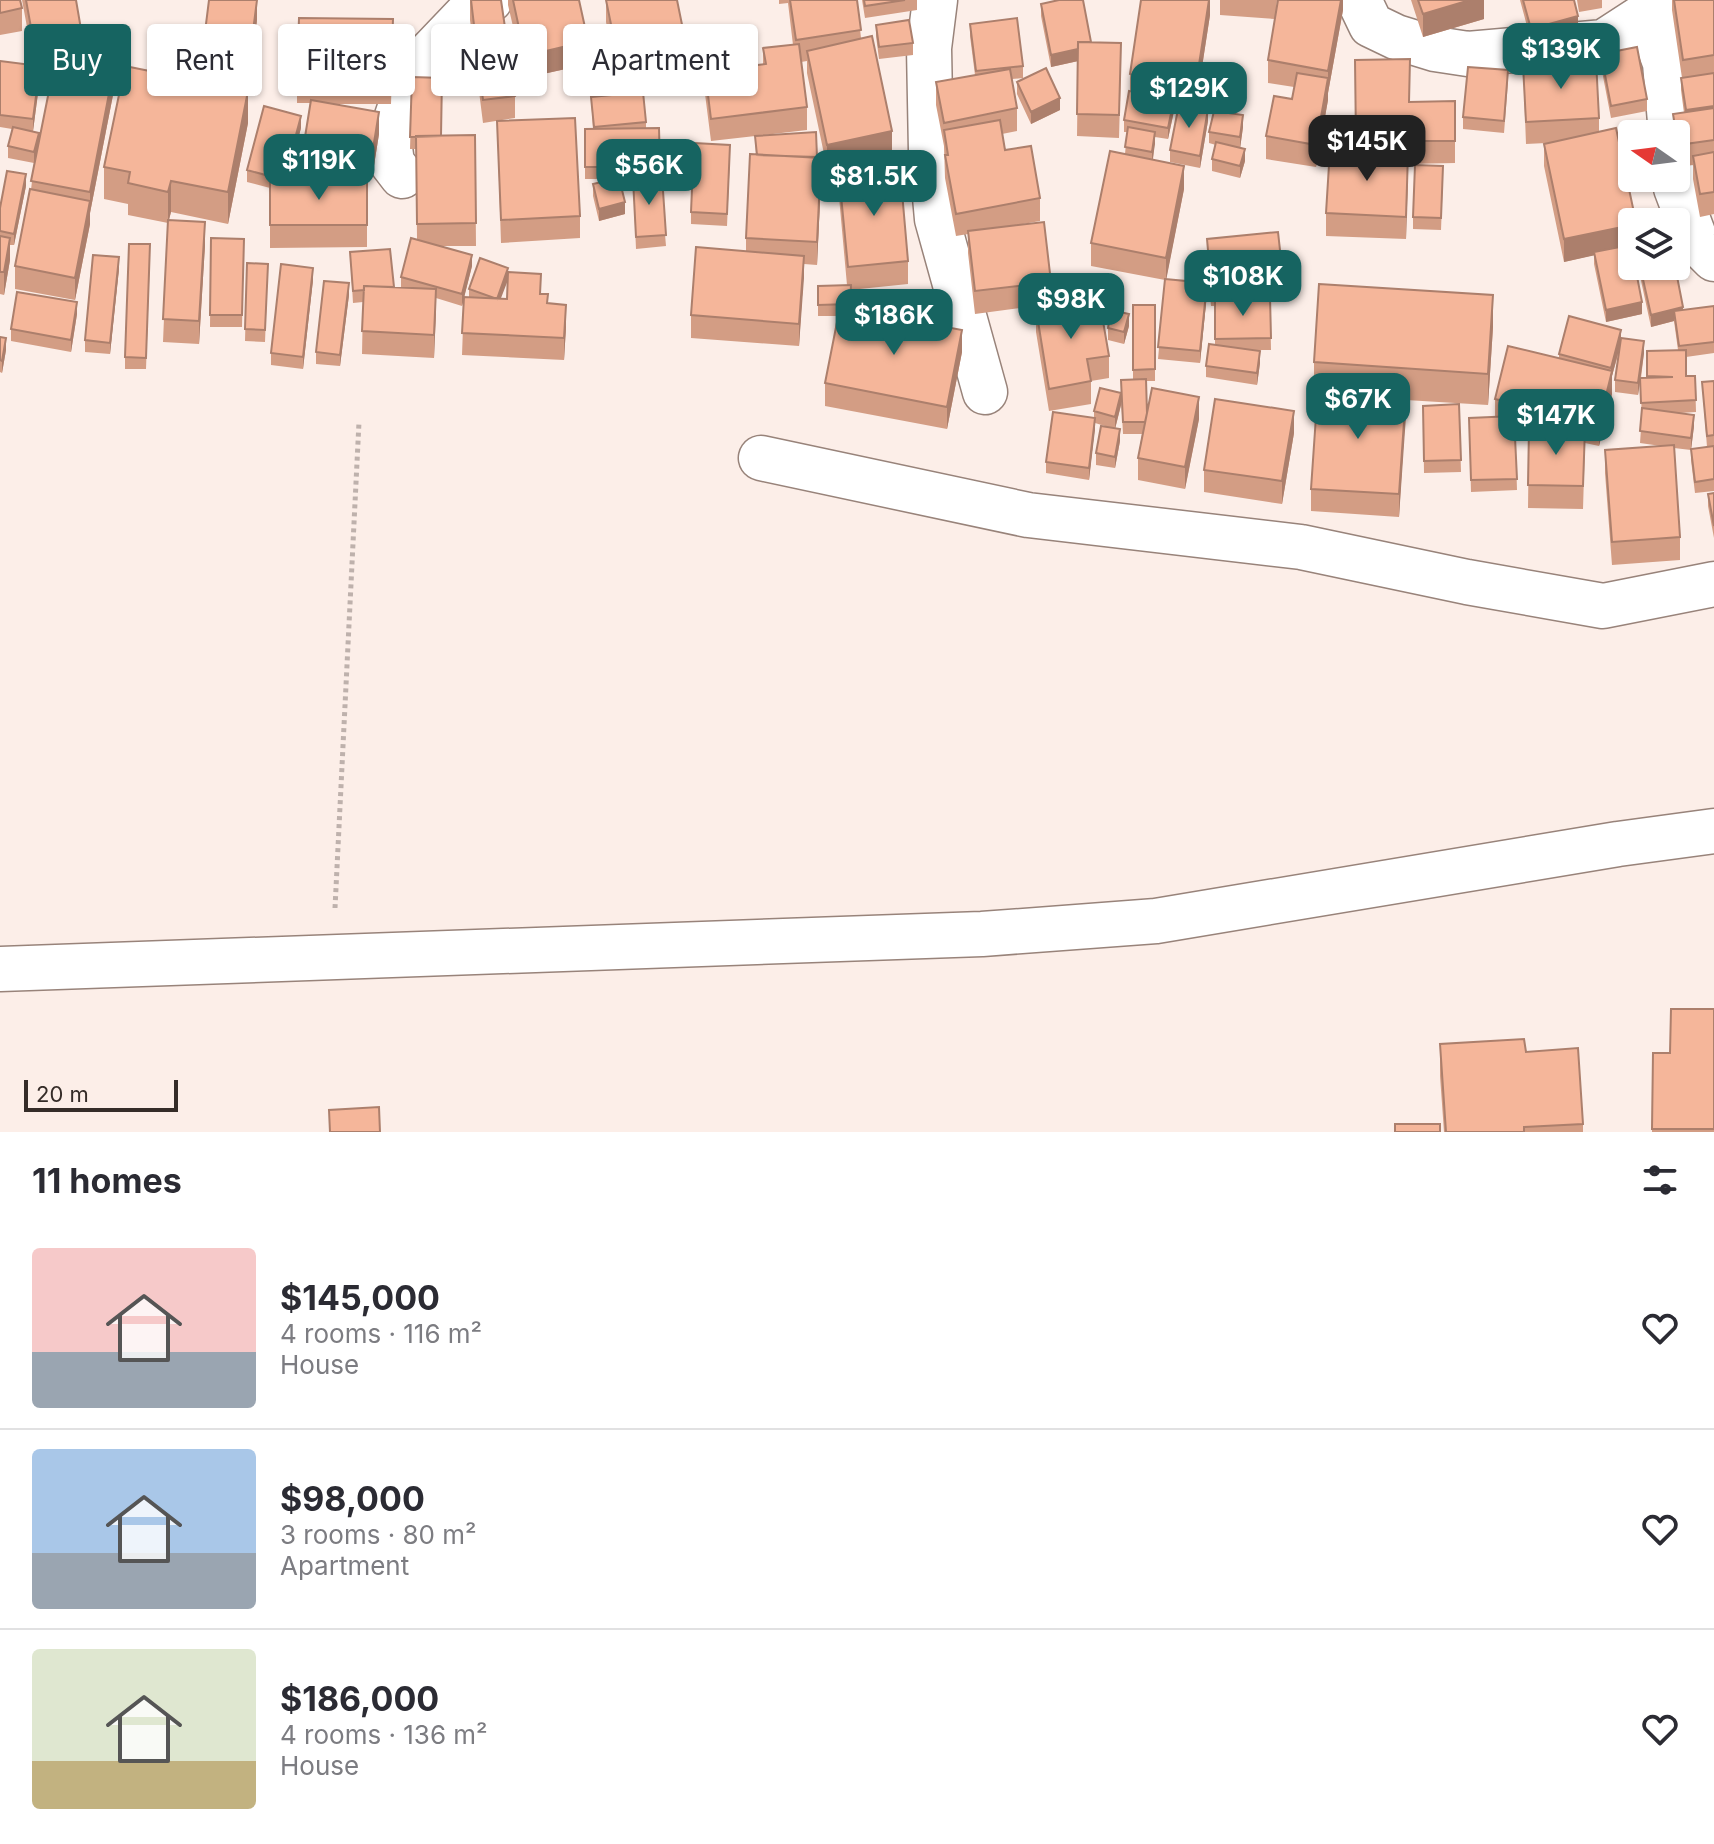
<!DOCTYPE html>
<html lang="en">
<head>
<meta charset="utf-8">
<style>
  :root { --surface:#fff; --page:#f2f2f3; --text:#2b2b33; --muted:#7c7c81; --line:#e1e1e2; --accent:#166461 }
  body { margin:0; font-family:Inter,sans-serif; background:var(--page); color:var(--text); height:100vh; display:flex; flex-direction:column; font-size:30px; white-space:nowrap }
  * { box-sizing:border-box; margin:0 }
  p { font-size:26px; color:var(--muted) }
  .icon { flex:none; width:44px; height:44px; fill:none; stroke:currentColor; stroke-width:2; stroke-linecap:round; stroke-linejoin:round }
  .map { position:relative; height:1132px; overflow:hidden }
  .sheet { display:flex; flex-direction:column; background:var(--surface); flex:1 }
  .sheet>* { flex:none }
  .top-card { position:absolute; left:24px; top:24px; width:800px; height:72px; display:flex; gap:16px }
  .needle { width:52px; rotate:284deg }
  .tools { position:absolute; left:1618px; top:120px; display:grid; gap:16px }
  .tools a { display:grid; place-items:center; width:72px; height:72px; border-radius:8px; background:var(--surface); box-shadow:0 2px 6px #0004; font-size:40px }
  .scale { position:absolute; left:24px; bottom:20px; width:154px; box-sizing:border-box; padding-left:8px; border:4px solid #352c28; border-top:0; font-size:22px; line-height:28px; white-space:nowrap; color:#352c28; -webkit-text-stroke:6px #fceee8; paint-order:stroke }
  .price { position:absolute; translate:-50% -68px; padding:0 18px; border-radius:16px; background:var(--accent); color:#fff; font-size:26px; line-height:52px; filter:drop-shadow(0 2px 4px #0008) }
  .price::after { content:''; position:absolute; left:50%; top:48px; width:24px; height:18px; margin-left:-12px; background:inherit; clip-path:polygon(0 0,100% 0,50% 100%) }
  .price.selected { background:#222; color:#fff }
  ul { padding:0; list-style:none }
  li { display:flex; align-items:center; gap:24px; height:200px; padding:0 32px }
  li+li { border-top:2px solid var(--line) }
  li span { display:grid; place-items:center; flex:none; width:224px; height:160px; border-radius:8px; color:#555 }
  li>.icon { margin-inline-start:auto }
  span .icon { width:96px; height:96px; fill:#fffc; stroke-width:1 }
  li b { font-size:34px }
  h2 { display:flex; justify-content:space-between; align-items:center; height:96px; padding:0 32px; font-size:34px }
  .tag { padding:0 28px; border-radius:8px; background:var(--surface); box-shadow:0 2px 6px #0004; font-size:28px; line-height:72px }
  .tag.selected { background:var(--accent); color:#fff }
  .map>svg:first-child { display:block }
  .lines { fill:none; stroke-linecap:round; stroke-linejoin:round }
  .minor-casing { stroke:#98837a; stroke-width:47 }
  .path { stroke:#beb1ac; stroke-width:5; stroke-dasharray:4 4; stroke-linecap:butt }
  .minor { stroke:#fff; stroke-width:44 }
  .wall { fill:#d39d84; fill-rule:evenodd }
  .shaded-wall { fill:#ac7f6c }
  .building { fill:#f5b69a; stroke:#ac7f6c; stroke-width:2 }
</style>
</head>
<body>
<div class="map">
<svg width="1714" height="1132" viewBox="0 0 1714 1132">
  <rect width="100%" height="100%" fill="#fceee8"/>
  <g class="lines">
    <g class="minor-casing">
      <path id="minor" d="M935,0l-6,48 2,104 6,67 48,173
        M1359,0l12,25 25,12 39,12 33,5 136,-12 43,-28 32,-14
        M1647,14l18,49 6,71
        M402,176l-10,-13 -3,-23 23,-68 63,-66 15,-6
        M1675,178l1,10 20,53 18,18
        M761,458l267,57 273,32 166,35 136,24 111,-22
        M0,969l982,-35 174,-13 462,-77 96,-13"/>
    </g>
    <path class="path" d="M335,908l24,-486"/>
    <use href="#minor" class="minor"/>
  </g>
  <path class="wall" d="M0,0l22,8v23l-22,4z
    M22,0h54l6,35v23l-22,4 53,33 -23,118v11l-15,76 -60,-11v-23l16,-76 3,-27 -26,-5v-12l4,-17 -12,-2v-66l34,4zM54,63l-15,80 -6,-12 7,-53 -2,-12z
    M470,0l45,96v22l-32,5 -13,-103z
    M508,0h71l9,64 -63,14 -17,-73z
    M606,0l83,59v23l-55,11 12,29v6h13l1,48 6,70 -30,3 -3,-70h-13l5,35 -26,7 -6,-25v-12l22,-5h-30v-50h8l-2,-32 29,-3 -14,-72z
    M779,0h78l4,38 31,116 -65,14 -20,-95v-12l-6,1 6,45v23l-96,11 -6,-47v-23l58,-7v-16l30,-3 -5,-42 -9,1z
    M862,0h55v10l-52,8z
    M1210,0v15l-14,91 12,15 -8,47 -30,-6v-12l9,-46 -5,-1v8l-6,28 -13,-2 -2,23 31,29 -18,90 41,15 -7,69 -42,-4 7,-79 -74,-14v-23l34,-89 2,-22h-3v-12l6,-29v-17z
    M1220,0h57l-1,13 67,-13v10l-15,83v7l-12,67 -50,-8v-23l26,-37 2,-12 -26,-4v-23l7,-41 -55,-4z
    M1411,0h73v19l-61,18z
    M1520,0h54l4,28 -47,13z
    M1577,0h25v8l-23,4z
    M1672,0h42v214l-14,3 -7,-38v-14l-15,2 -2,-13v-20h-3v-20l11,-1 -3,-23v-12h1l-10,-68z
    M1041,4l80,62 -2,72 -42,-2 1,-75 -27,6 -10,-51z
    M257,20l-9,71v32l-20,101 -57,-12 -2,8 36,25 -6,99 -36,-2 5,-119 -40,-8v-11l-24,-5v-32l96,-86v-9z
    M970,24l53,42v12l-11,1 5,29v23l-15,3 3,16 35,48v23l-17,3 28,58v22l-76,10 -7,-61v-19l-12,2 -11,-58 -1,-32 -8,-41v-23l39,-7 -5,-39z
    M876,25l37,18v12l-34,4 -3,-23z
    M393,42l-2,62h-58l46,30 -7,44 -68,-12v-23l6,-40h-13v-22z
    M1601,54l46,45v12l-36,7 -10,-52z
    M1355,60l55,42 45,-1v62l-47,1 -2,75 -80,-3v-23l30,-63z
    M1523,65l76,53v14l32,116 11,66 -36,8 -12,-58v-9l-30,7 -20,-96v-22l2,-1 -20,1z
    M412,77l29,59 34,-1 1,111h-33l29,20 -8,31h5v-8l32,10h6l34,-5 25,33 -2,33 -102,-5 2,-56 -2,7 -26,-8 -2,60 -72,-4 1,-52 -10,1 -3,-51 44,35 7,1v-11l16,-38 -1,-90h-6z
    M1017,82l43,28 -29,14 -14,-30z
    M1508,82l-4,51 -41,-4v-12z
    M497,121l83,95v22l-79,5z
    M1243,127l-3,21 5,13 -5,17 -28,-7v-12l4,-14 -7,-2v-11z
    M301,128l-14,52 80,-1v68l-97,1v-60l-23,-6v-12z
    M755,136l62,22 4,22 -4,85 -13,-1 -5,82 -108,-8v-23l55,-64v-13l10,-83z
    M730,157l-3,69 -36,-2v-12z
    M839,175l69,86v23l-58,6v19l112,43 -15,77 -122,-23v-23l13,-67h-20v-30l29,-1 -8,-88z
    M1443,178l-2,52 -28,-1v-12z
    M26,186l-12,59h-4v15l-6,35 -4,-1v-86z
    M211,238l33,1 -2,88h-32z
    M1207,239l76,38v22l-13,2 1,49h-15l4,13 -3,22 -51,-8v-11l9,-21v-39h-4l-4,-44z
    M150,256l-4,113h-21v-12z
    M247,263l21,1 -3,78 -20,-1z
    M1640,266l43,44 31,-4v47l-28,4v19h9l1,36 -16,1 14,13 -3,24 -17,-2 6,89v23l-68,5 -7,-92v-23l56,-4 -21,-3 2,-28 -2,-34 -2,14 -23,-3v-12l5,-32 -8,28v18l-13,52 -14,-3 -2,66 -55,-1 1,-79 -14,-3 2,64 -46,2 -2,-74 26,-1v-18l64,-41v-4l62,-16 23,15 -3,25h6v-27l31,-1 -4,-29 -23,6 -11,-51z
    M119,269l-9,85 -25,-2v-12z
    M313,280l-10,89 -32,-4v-12z
    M349,295l-9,71 -24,-2v-12z
    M1133,305h22v76h-9l1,32 52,6 -14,70 -47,-9v-22l4,-24h-19l-2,-38v9l-6,24 -20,-6 -6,57 -43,-7v-11l48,-44v-7l27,-18 12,-13z
    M1036,309l73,47v22l-18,3v23l-42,7 -13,-79z
    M77,314l-6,38 -60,-11v-12z
    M1129,326l-5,18 -16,-4v-12z
    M1493,327l-5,78 -82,-5 -7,117 -88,-6v-22l7,-95h-4v-32z
    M0,337l6,13 -4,23 -2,-1z
    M1714,381v110l-19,2 -4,-33v-11l16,-2 -5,-65z
    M1459,404l2,68 -37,1 -1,-67z
    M1294,433l-12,71 -78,-12v-22z
    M1120,441l-5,27 -19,-3v-12z
    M1714,493v45l-6,-32v-12z
    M1714,1009v123h-62l1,-79h17z
    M1440,1044l86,8 57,72v8h-139l-4,-56z"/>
  <path class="shaded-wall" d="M257,0v20l-9,75v-4v32l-20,101v-32l19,-94v-20z
    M1209,0h1v15l-14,91v-22z
    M1341,0h2v10l-15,83v7l-12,67v-22l12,-67v-7z
    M1470,0h14v19l-61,18v-23z
    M1578,16v12l-47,13v-12z
    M588,41v23l-63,14v-22z
    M1092,47v11l-41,9v-12z
    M40,66v12l-7,53v-12z
    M113,73v22l-23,118v11l-15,76v-22l15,-75v-11z
    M1060,98v12l-29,14v-12z
    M1174,99v12l-6,28v-11z
    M1208,109v12l-8,47v-12z
    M379,112v22l-7,44v-23z
    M1243,115v12l-3,22v-12z
    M301,116v12l-17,64v-12z
    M892,131v23l-65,14v-23z
    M1155,132v12l-3,20v-12z
    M39,133v12l-5,18v-11z
    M1245,149v12l-5,17v-12z
    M1408,153v22l-2,64v-22z
    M821,158v22l-4,85v-23z
    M1184,166v23l-18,92v-23z
    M26,174v12l-12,59v-11z
    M171,181v31l-3,11v-31z
    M625,202v12l-26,7v-12z
    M205,222v23l-6,99v-23z
    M1632,225v22l-68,15v-23z
    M10,238v22l-6,35v-23z
    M472,255v11l-10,40v-12z
    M804,256v22l-5,68v-22z
    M119,257v12l-9,85v-11z
    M313,268v12l-10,89v-12z
    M508,268v12l-12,31v-11z
    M349,283v12l-9,71v-11z
    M1207,283v11l-7,69v-12z
    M436,289v23l-2,46v-23z
    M1493,295v32l-5,78v-31z
    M77,302v12l-6,38v-12z
    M1642,302v12l-36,8v-12z
    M566,305v22l-2,33v-22z
    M1683,307v12l-9,-8v10l-23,6v-12z
    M1129,314v12l-5,18v-12z
    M962,330v22l-15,77v-22z
    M1621,330v12l-9,34v18l-13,52v-22l12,-49v-7z
    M6,338v12l-4,23v-12z
    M1644,341v12l-6,42v-12z
    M1260,351v12l-3,22v-12z
    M1121,393v12l-6,24v-12z
    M1406,393v23l-7,101v-23z
    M1199,397v22l-14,70v-22z
    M1294,411v22l-12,71v-23z
    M1694,415v11l-3,24v-12z
    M1095,418v12l-6,50v-12z
    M1120,429v12l-5,27v-11z"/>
  <path class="building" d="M0,0h20l2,8 -22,5z
    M26,0h50l6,35 -48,9z
    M209,0h48l-10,78 -47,-6z
    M471,0h30l14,96 -32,4z
    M513,0h66l9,41 -63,15z
    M606,0h71l12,59 -68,14z
    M790,0h67l4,30 -65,10z
    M864,0h41l-40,6z
    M1059,0h24l8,42h-13v7l-27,6 -10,-51z
    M1141,0h68l-13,84 -66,-10z
    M1278,0h63l-13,71 -60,-11z
    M1418,0h52l-47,14z
    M1523,0h51l4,16 -47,13z
    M1674,0h40v55l-31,5z
    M299,18l94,1 -2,63 -94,-1z
    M1017,18l6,48 -47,5 -6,-47z
    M909,20l4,23 -34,4 -3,-22z
    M872,36l20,95 -65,14 -20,-94z
    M1078,42l43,1 -2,72 -42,-1z
    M799,44l8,63 -96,12 -6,-48 61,-7 -3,-16z
    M1637,47l10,52 -36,7 -10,-52z
    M1410,59l-1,43 46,-1v40h-99l-1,-81z
    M1596,60l3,58 -73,4 -3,-57z
    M0,61l40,5 -7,53 -33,-4z
    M55,61l58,12 -23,119 -59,-11z
    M125,66l123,25 -20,101 -57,-11 -3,11 -40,-9 2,-11 -26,-5z
    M1468,67l40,3 -4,51 -41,-4z
    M1046,68l14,30 -29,14 -14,-30z
    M1010,69l7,39 -73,15 -8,-41z
    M1297,73l31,5 -12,67 -50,-9 8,-40 18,3z
    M1714,73v33l-28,4 -5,-32z
    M412,77l30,1 -1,58 -31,1z
    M1129,91l45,8 -6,29 -44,-8z
    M643,92l3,30 -52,5 -3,-30z
    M311,100l68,12 -7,43 -68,-12z
    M1179,104l29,5 -8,47 -30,-6z
    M264,106l37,10 -17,64 -37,-10z
    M1714,108v32l-36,5 -5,-31z
    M1214,111l29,4 -3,22 -31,-5z
    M575,118l5,98 -79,4 -4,-99z
    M1000,120l5,30 26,-4 9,52 -84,16 -11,-59h3l-4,-25z
    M13,127l26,6 -5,19 -26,-6z
    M1128,127l27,5 -3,20 -27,-5z
    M659,128l1,39h-75v-38z
    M1616,128l20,94h-4v3l-68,14 -20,-95z
    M816,132l1,25 -60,-2 -2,-19z
    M475,135l1,88 -59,1 -1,-88z
    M1216,142l29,7 -5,17 -28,-7z
    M694,143l36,2 -3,69 -36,-2z
    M1330,149l78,4 -2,64 -80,-4z
    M1110,151l74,15 -18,92 -75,-15z
    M1714,152v40l-14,2 -7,-38z
    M750,154l71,4 -4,84 -71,-4z
    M1415,165l28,1 -2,52 -28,-1z
    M900,169l8,92 -60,6 -9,-92z
    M7,171l19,3 -12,60 -14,-3v-23z
    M662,176l4,59 -30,2 -3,-58z
    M619,178l6,24 -26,7 -6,-25z
    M367,179v46h-97v-45z
    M30,189l60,12 -15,77 -60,-12z
    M168,220l37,2 -6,99 -36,-2z
    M1044,222l7,60 -76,9 -7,-60z
    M1278,232l5,45 -72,7 -4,-45z
    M0,236l10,2 -6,34h-4z
    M211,238l33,1 -2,76h-32z
    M411,238l61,17 -10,39 -61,-17z
    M129,244h21l-4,114 -21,-1z
    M1630,245l2,7v14h3l7,36 -36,8 -12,-58z
    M696,247l108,9 -5,68 -108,-9z
    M390,249l4,38 -30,-1v4l-11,1 -3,-39z
    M93,255l26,2 -9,86 -25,-3z
    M480,258l28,10 -11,31 -28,-10z
    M247,263l21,1 -3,66 -20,-1z
    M281,264l32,4 -10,89 -32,-4z
    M1640,266h35l8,41 -32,8z
    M508,272l33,2 -1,20h8l-1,9 19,2 -2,33 -102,-5 2,-36 43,2z
    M1165,279l42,4 -7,68 -42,-4z
    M324,281l25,2 -9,72 -24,-3z
    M1319,284l174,11 -5,79 -174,-12z
    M851,285l-1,19 -32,1v-19z
    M364,286l72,3 -2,46 -72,-4z
    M17,292l60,10 -6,38 -60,-11z
    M1215,297h55l1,41 -56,1z
    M1099,298l10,58 -22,3 4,22 -42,8 -13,-80z
    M1133,305h22v64l-22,1z
    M1714,306v36l-35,4 -5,-35z
    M840,307l122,23 -15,77 -122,-24z
    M1111,310l18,4 -5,18 -16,-4z
    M1569,316l52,14 -10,38 -52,-14z
    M0,337l6,1 -4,23 -2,-1z
    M1621,338l23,3 -6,42 -23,-3z
    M1209,344l51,7 -3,22 -51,-7z
    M1508,346l104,25 -13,53 -104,-25z
    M1686,350v26h9l1,24 -55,3 -1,-25 33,-1 -26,-1v-25z
    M1146,379l1,34 -2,9h-22l-2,-42z
    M1714,381v54l-7,1 -5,-54z
    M1318,387l88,6 -7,101 -88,-5z
    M1100,388l21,5 -6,24 -21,-6z
    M1152,388l47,9 -14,70 -47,-9z
    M1215,399l79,12 -12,70 -78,-11z
    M1459,404l2,56 -37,1 -1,-55z
    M1642,408l52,7 -3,23 -51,-7z
    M1053,412l42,6 -6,50 -43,-6z
    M1514,416l3,63 -46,1 -2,-62z
    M1101,426l19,3 -5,28 -19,-4z
    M1529,428h56l-2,58 -55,-1z
    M1674,445l6,92 -68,5 -7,-92z
    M1714,446v33l-19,3 -4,-33z
    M1714,493v33l-6,-32z
    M1671,1009h43v120h-62l1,-76h17z
    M1524,1039l2,13 52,-4 5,76 -59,3v5h-78l-6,-88z
    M379,1107l1,25h-50l-1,-22z
    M1395,1124h45v8h-45z"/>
</svg>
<div class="tools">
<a><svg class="needle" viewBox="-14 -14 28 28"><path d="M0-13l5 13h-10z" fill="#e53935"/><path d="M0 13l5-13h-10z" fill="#7c7c81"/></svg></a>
<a><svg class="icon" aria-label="layers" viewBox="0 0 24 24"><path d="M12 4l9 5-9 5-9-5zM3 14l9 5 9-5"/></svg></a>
</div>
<div class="scale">20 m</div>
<b class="price" style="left:1561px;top:91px">$139K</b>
<b class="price" style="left:1189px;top:130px">$129K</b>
<b class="price selected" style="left:1367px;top:183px">$145K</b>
<b class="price" style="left:319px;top:202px">$119K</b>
<b class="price" style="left:649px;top:207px">$56K</b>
<b class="price" style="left:874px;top:218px">$81.5K</b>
<b class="price" style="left:1243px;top:318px">$108K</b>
<b class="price" style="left:1071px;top:341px">$98K</b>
<b class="price" style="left:894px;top:357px">$186K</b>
<b class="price" style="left:1358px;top:441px">$67K</b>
<b class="price" style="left:1556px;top:457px">$147K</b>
<div class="top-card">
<a class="tag selected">Buy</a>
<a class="tag">Rent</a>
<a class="tag">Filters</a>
<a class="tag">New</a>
<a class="tag">Apartment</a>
</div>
</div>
<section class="sheet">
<h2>11 homes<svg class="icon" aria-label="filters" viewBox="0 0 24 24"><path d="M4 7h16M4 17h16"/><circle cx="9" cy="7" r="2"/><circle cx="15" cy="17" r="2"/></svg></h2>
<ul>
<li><span style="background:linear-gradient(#f6c9c9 65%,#9aa5b1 0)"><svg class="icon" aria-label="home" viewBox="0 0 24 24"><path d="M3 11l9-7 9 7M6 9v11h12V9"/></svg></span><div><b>$145,000</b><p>4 rooms · 116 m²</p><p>House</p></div><svg class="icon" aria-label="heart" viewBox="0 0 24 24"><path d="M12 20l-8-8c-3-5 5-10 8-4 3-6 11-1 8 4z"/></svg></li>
<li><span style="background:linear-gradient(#a9c7e8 65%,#9aa5b1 0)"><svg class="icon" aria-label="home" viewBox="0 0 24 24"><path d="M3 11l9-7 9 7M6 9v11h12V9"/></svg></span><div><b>$98,000</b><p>3 rooms · 80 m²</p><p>Apartment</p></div><svg class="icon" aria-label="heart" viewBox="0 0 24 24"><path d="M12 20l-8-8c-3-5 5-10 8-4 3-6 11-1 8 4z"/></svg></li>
<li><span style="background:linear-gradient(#dfe7d0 70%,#c2b280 0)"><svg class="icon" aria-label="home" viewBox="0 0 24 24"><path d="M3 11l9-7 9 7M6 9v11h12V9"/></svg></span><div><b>$186,000</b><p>4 rooms · 136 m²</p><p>House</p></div><svg class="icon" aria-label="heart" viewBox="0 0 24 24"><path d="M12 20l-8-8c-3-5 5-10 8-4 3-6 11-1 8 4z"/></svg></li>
</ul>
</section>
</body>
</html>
